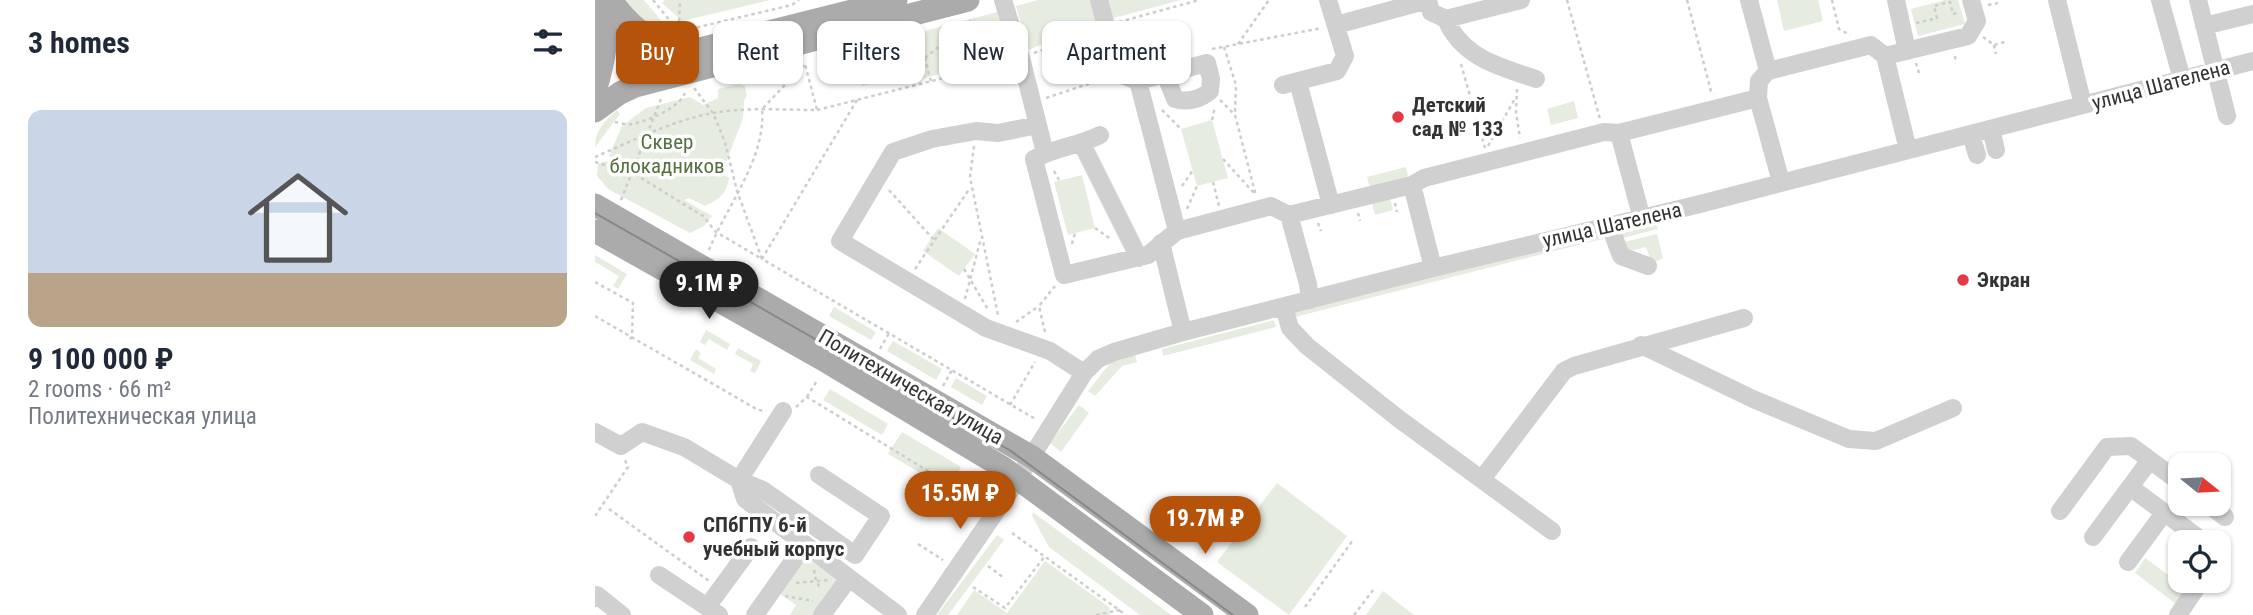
<!DOCTYPE html>
<html lang="en">
<head>
<meta charset="utf-8">
<style>
  :root { --surface:#fff; --page:#f6f6f7; --text:#1f2937; --muted:#747a83; --line:#e0e1e3; --accent:#b45309 }
  body { margin:0; font-family:"Roboto Condensed",sans-serif; background:var(--page); color:var(--text); height:100vh; display:flex; flex-direction:column; font-size:26px; white-space:nowrap }
  * { box-sizing:border-box; margin:0 }
  p { font-size:23px; color:var(--muted) }
  .icon { flex:none; width:38px; height:38px; fill:none; stroke:currentColor; stroke-width:2; stroke-linecap:round; stroke-linejoin:round }
  .map { position:relative; flex:1; overflow:hidden }
  .details { display:flex; flex-direction:column; background:var(--surface); width:595px }
  .details>* { flex:none }
  .hud { position:absolute; left:21px; top:21px; width:665px; height:63px; display:flex; gap:14px }
  .needle { width:46px; rotate:108deg }
  .buttons { position:absolute; left:1573px; top:453px; display:grid; gap:14px }
  .buttons a { display:grid; place-items:center; width:63px; height:63px; border-radius:14px; background:var(--surface); box-shadow:0 2px 5px #0004; font-size:35px }
  .price { position:absolute; translate:-50% -60px; padding:0 16px; border-radius:24px; background:var(--accent); color:#fff; font-size:23px; line-height:46px; filter:drop-shadow(0 2px 4px #0008) }
  .price::after { content:''; position:absolute; left:50%; top:42px; width:21px; height:16px; margin-left:-10px; background:inherit; clip-path:polygon(0 0,100% 0,50% 100%) }
  .price.current { background:#222; color:#fff }
  ul { padding:0; list-style:none }
  li { display:grid; align-content:center; gap:14px; height:371px; padding:0 28px }
  li+li { border-top:2px solid var(--line) }
  li span { display:grid; place-items:center; height:217px; border-radius:14px; color:#555 }
  li>.icon { margin-inline-start:auto }
  span .icon { width:126px; height:126px; fill:#fffc; stroke-width:1 }
  li b { font-size:30px }
  h2 { display:flex; justify-content:space-between; align-items:center; height:84px; padding:0 28px; font-size:30px }
  .chip { padding:0 24px; border-radius:14px; background:var(--surface); box-shadow:0 2px 5px #0004; font-size:24px; line-height:63px }
  .chip.current { background:var(--accent); color:#fff }
  main { display:flex; flex:1; min-height:0 }
  .map>svg:first-child { display:block }
  .green { fill:#e6ecdf }
  .lines { fill:none; stroke-linecap:round; stroke-linejoin:round }
  .path { stroke:#cdcdcd; stroke-width:2.5; stroke-dasharray:3.5 3.5; stroke-linecap:butt }
  .minor { stroke:#d0d0d0; stroke-width:18 }
  .major { stroke:#ababab; stroke-width:23 }
  .tram { stroke:#888; stroke-width:2 }
  .poi-dot { fill:#e63946; stroke:#fff; stroke-width:2.5 }
  .labels { text-anchor:middle; stroke-width:7; stroke-linejoin:round; paint-order:stroke }
  .street-label { font-size:21px; fill:#333; stroke:#fff }
  .poi-label { font-size:21px; font-weight:bold; fill:#333; stroke:#fff; text-anchor:start }
  .park-label { font-size:21px; fill:#56703f; stroke:#fff }
</style>
</head>
<body>
<main>
<section class="details">
<h2>3 homes<svg class="icon" aria-label="filters" viewBox="0 0 24 24"><path d="M4 7h16M4 17h16"/><circle cx="9" cy="7" r="2"/><circle cx="15" cy="17" r="2"/></svg></h2>
<ul>
<li><span style="background:linear-gradient(#c9d6e8 75%,#b9a48a 0)"><svg class="icon" aria-label="home" viewBox="0 0 24 24"><path d="M3 11l9-7 9 7M6 9v11h12V9"/></svg></span><div><b>9 100 000 ₽</b><p>2 rooms · 66 m²</p><p>Политехническая улица</p></div></li>
</ul>
</section>
<div class="map">
<svg width="1658" height="615" viewBox="0 0 1658 615">
  <rect width="100%" height="100%" fill="#fff"/>
  <path class="green" d="M30,0h19l21,25 -4,8 -24,-18z
    M69,0h106l-88,21 -20,-18z
    M443,0h57l5,21 -72,29 -12,-44z
    M510,0h76l-71,19z
    M1182,0h41l5,21 -39,10z
    M1350,0h13l7,24 -47,12 -7,-27z
    M406,11l2,8 -4,9 3,21 -15,6 2,6 -83,22 -3,-8 -41,11 -8,-33 2,-4z
    M144,84l6,2 2,10 -3,4 -1,18 -21,55 7,5c-2,16 -11,22 -24,28l-16,-8 -5,2 28,16 -8,10 -14,7 -82,-44 -11,-13 1,-12 9,-3 10,1 -8,-6 13,-30 24,-18 44,-11 13,8 15,-7v-9z
    M979,101l4,17 -27,7 -4,-16z
    M22,110l3,4 -25,33c0,-17 10,-26 22,-37z
    M617,120l16,58 -31,8 -16,-57z
    M811,167l3,14 -38,10 -4,-14z
    M487,175l13,53 -27,7 -14,-53z
    M794,195l4,15 -18,5 -4,-16z
    M1061,223l2,6 -35,9v-6l2,-2z
    M343,228l37,26 -16,22 -36,-25z
    M1006,232l9,5 -319,81 2,-7z
    M1062,234l6,24 -9,5 -3,-2 -5,-14 -20,5 -6,-9z
    M0,255l32,19 -9,15 -5,-3 6,-10 -24,-14z
    M239,307l42,25 -5,8 -42,-24z
    M679,320l2,7 -113,29 -1,-7z
    M111,330l24,14 -3,6 -18,-11 -4,6 -5,-3z
    M298,341l49,28 -6,11 -49,-29z
    M143,348l23,13 -6,12 -5,-2 3,-7 -18,-10z
    M101,349l5,4 -3,5 18,11 -2,5 -24,-14z
    M540,354l2,8 -15,4 -27,30 -7,-5 23,-29z
    M361,378l31,18 -5,9 -31,-18z
    M235,389l58,35 -6,11 -59,-35z
    M484,405l10,8 -28,39 -11,-9z
    M307,432l59,35 -13,22 -60,-35z
    M682,483l70,53 -58,79 -72,-53z
    M438,512l138,103h-31l-91,-68 -17,-31z
    M402,535l7,5 -56,75h-11z
    M209,556l36,25 -25,34h-25l6,-10 -17,-12z
    M1550,558l33,24 19,-1 -17,26 -45,-34z
    M450,561l64,46 1,8h-153l17,-25 33,23z
    M788,591l31,24h-48z"/>
  <g class="lines">
    <path class="path" d="M58,0l22,27
      M972,0l33,119
      M1092,0l24,91 3,3
      M1237,0l7,29 11,6
      M1393,5l10,-2
      M524,22l80,-22
      M1321,23l21,-5 -3,-12 16,-4 3,12 4,-1
      M346,27l61,35
      M84,28l1,-28
      M95,29l102,-24 7,-5
      M1388,37l11,8 14,-4
      M326,44l10,37
      M643,44l31,-44
      M1399,45l2,9
      M629,47l12,38 -1,30 21,81
      M617,49l110,-21
      M439,53l59,-22
      M1360,56l1,7
      M330,58l49,-40
      M1321,63l3,10
      M866,64l24,84
      M99,88l19,25 12,29 12,49 25,68
      M922,89l-1,23 4,26
      M451,98l60,-20
      M262,100l-95,159 275,161
      M625,100l15,15
      M222,110l190,-48
      M567,110l19,19
      M617,120l3,-13
      M20,122c5,1 12,3 17,2 16,-3 47,-16 53,-31
      M379,146l-4,31 28,138
      M893,146l28,-49
      M0,157c37,-16 78,-37 118,-44 34,-6 70,-3 104,-3l-12,-46
      M628,159l31,34
      M0,162l38,11 70,43 13,16 46,27
      M459,171l5,9
      M618,182l6,24
      M587,186l11,-16
      M294,190l45,50
      M26,200l40,-101
      M800,203l2,9
      M592,209l10,-23
      M763,213l2,8
      M723,223l3,8
      M500,228l17,12
      M477,244l3,-11
      M114,250c18,-45 57,-91 53,-141l42,-44
      M320,269l55,-81
      M369,269l25,42
      M0,282l38,21 -1,34 -4,4
      M370,299l16,-61
      M0,316l163,94 8,1
      M421,322l23,-16
      M450,332l-6,-26 16,-20
      M285,349l9,-16
      M348,386l9,-16
      M212,397l11,-18
      M415,405l25,-43
      M201,407l11,-10 175,107
      M14,509l100,72
      M0,516l33,-49 -3,-7
      M417,533l114,82
      M323,544l25,16
      M393,566l16,12
      M219,570l2,11 5,8
      M201,583l32,-3
      M378,587l32,21 40,-52
      M190,596l28,5
      M710,607l48,-67
      M501,615l24,-5
      M759,615l20,-26"/>
    <path class="minor" d="M408,0l18,58 24,95
      M504,0l20,74 19,7 39,150
      M833,0l3,12 15,7 75,-19
      M1154,0l19,71
      M1301,0l11,51
      M1462,0l26,105
      M1565,0l22,79
      M1603,0l29,116
      M851,19c15,38 54,48 90,60
      M741,25l92,-25
      M1609,26l49,-12
      M1290,56l83,-20 9,-15 -6,-21
      M543,81l69,-18 4,16 -1,12c-9,8 -23,12 -35,8l-10,-25
      M703,82l33,123
      M688,85l54,-14 8,-15 -17,-56
      M1163,98l23,84
      M443,125l-40,8 -22,-2 -44,8 -39,13 -53,89 146,87 64,23 34,22
      M1396,129l5,21
      M1376,134l6,21
      M505,135c-21,11 -45,12 -66,24l30,116 84,-20 29,-24 83,-22 11,-3 18,9 123,-30 21,83
      M487,144l57,114
      M817,185l12,-7 180,-46 15,1
      M694,215l19,69 2,16
      M1047,219l-23,-86 139,-35 1,-17 9,-10 103,-26 14,11 23,94
      M1015,226l11,30 27,10
      M566,243l22,89
      M689,307l6,21 17,18 92,73 153,112
      M1046,345l112,54 96,40 27,2 77,-33
      M188,411l-44,69 6,19 153,116
      M0,432l26,14 21,-14 42,15 55,33 24,10 92,65 26,-39 -62,-41
      M887,479l82,-108 10,-5 170,-48
      M1586,483l-31,-23 -20,27 74,55
      M1613,504l17,13
      M1465,511l47,-64 24,-1 19,14
      M1498,537l37,-50
      M1533,562l36,-49
      M64,575l60,40
      M0,598l2,-3 25,20
      M112,607l44,-60
      M160,615l50,-71
      M227,615l27,-37
      M330,615l85,-124 74,-118 14,-14 16,-7 69,-20 250,-64 267,-64 553,-143
      M1583,615l23,-34"/>
    <path class="major" d="M16,0c23,33 48,49 89,49l196,-49
      M0,91c10,-31 14,-59 9,-91
      M0,111l25,-18 15,-7 333,-86
      M0,205l437,252 215,158
      M0,231l227,128 180,108 200,148"/>
    <path class="tram" d="M0,213l416,238 222,164"/>
  </g>
  <g class="poi-dot">
    <circle cx="803" cy="117" r="7"/>
    <circle cx="1368" cy="280" r="7"/>
    <circle cx="94" cy="537" r="7"/>
  </g>
  <g class="labels">
    <g class="street-label">
      <text transform="translate(1566 85) rotate(-15)" y="7">улица Шателена</text>
      <text transform="translate(1017 225) rotate(-13)" y="7">улица Шателена</text>
      <text transform="translate(316 387) rotate(30)" y="7">Политехническая улица</text>
    </g>
    <g class="poi-label">
      <text x="817" y="112">Детский<tspan x="817" dy="24">сад № 133</tspan></text>
      <text x="1382" y="287">Экран</text>
      <text x="108" y="532">СПбГПУ 6-й<tspan x="108" dy="24">учебный корпус</tspan></text>
    </g>
    <g class="park-label">
      <text x="72" y="149">Сквер<tspan x="72" dy="24">блокадников</tspan></text>
    </g>
  </g>
</svg>
<div class="buttons">
<a><svg class="needle" viewBox="-14 -14 28 28"><path d="M0-13l5 13h-10z" fill="#e53935"/><path d="M0 13l5-13h-10z" fill="#747a83"/></svg></a>
<a><svg class="icon" aria-label="locate" viewBox="0 0 24 24"><circle cx="12" cy="12" r="6"/><path d="M12 2v4M12 18v4M2 12h4M18 12h4"/></svg></a>
</div>
<b class="price current" style="left:114px;top:321px">9.1M ₽</b>
<b class="price" style="left:365px;top:531px">15.5M ₽</b>
<b class="price" style="left:610px;top:556px">19.7M ₽</b>
<div class="hud">
<a class="chip current">Buy</a>
<a class="chip">Rent</a>
<a class="chip">Filters</a>
<a class="chip">New</a>
<a class="chip">Apartment</a>
</div>
</div>
</main>
</body>
</html>
